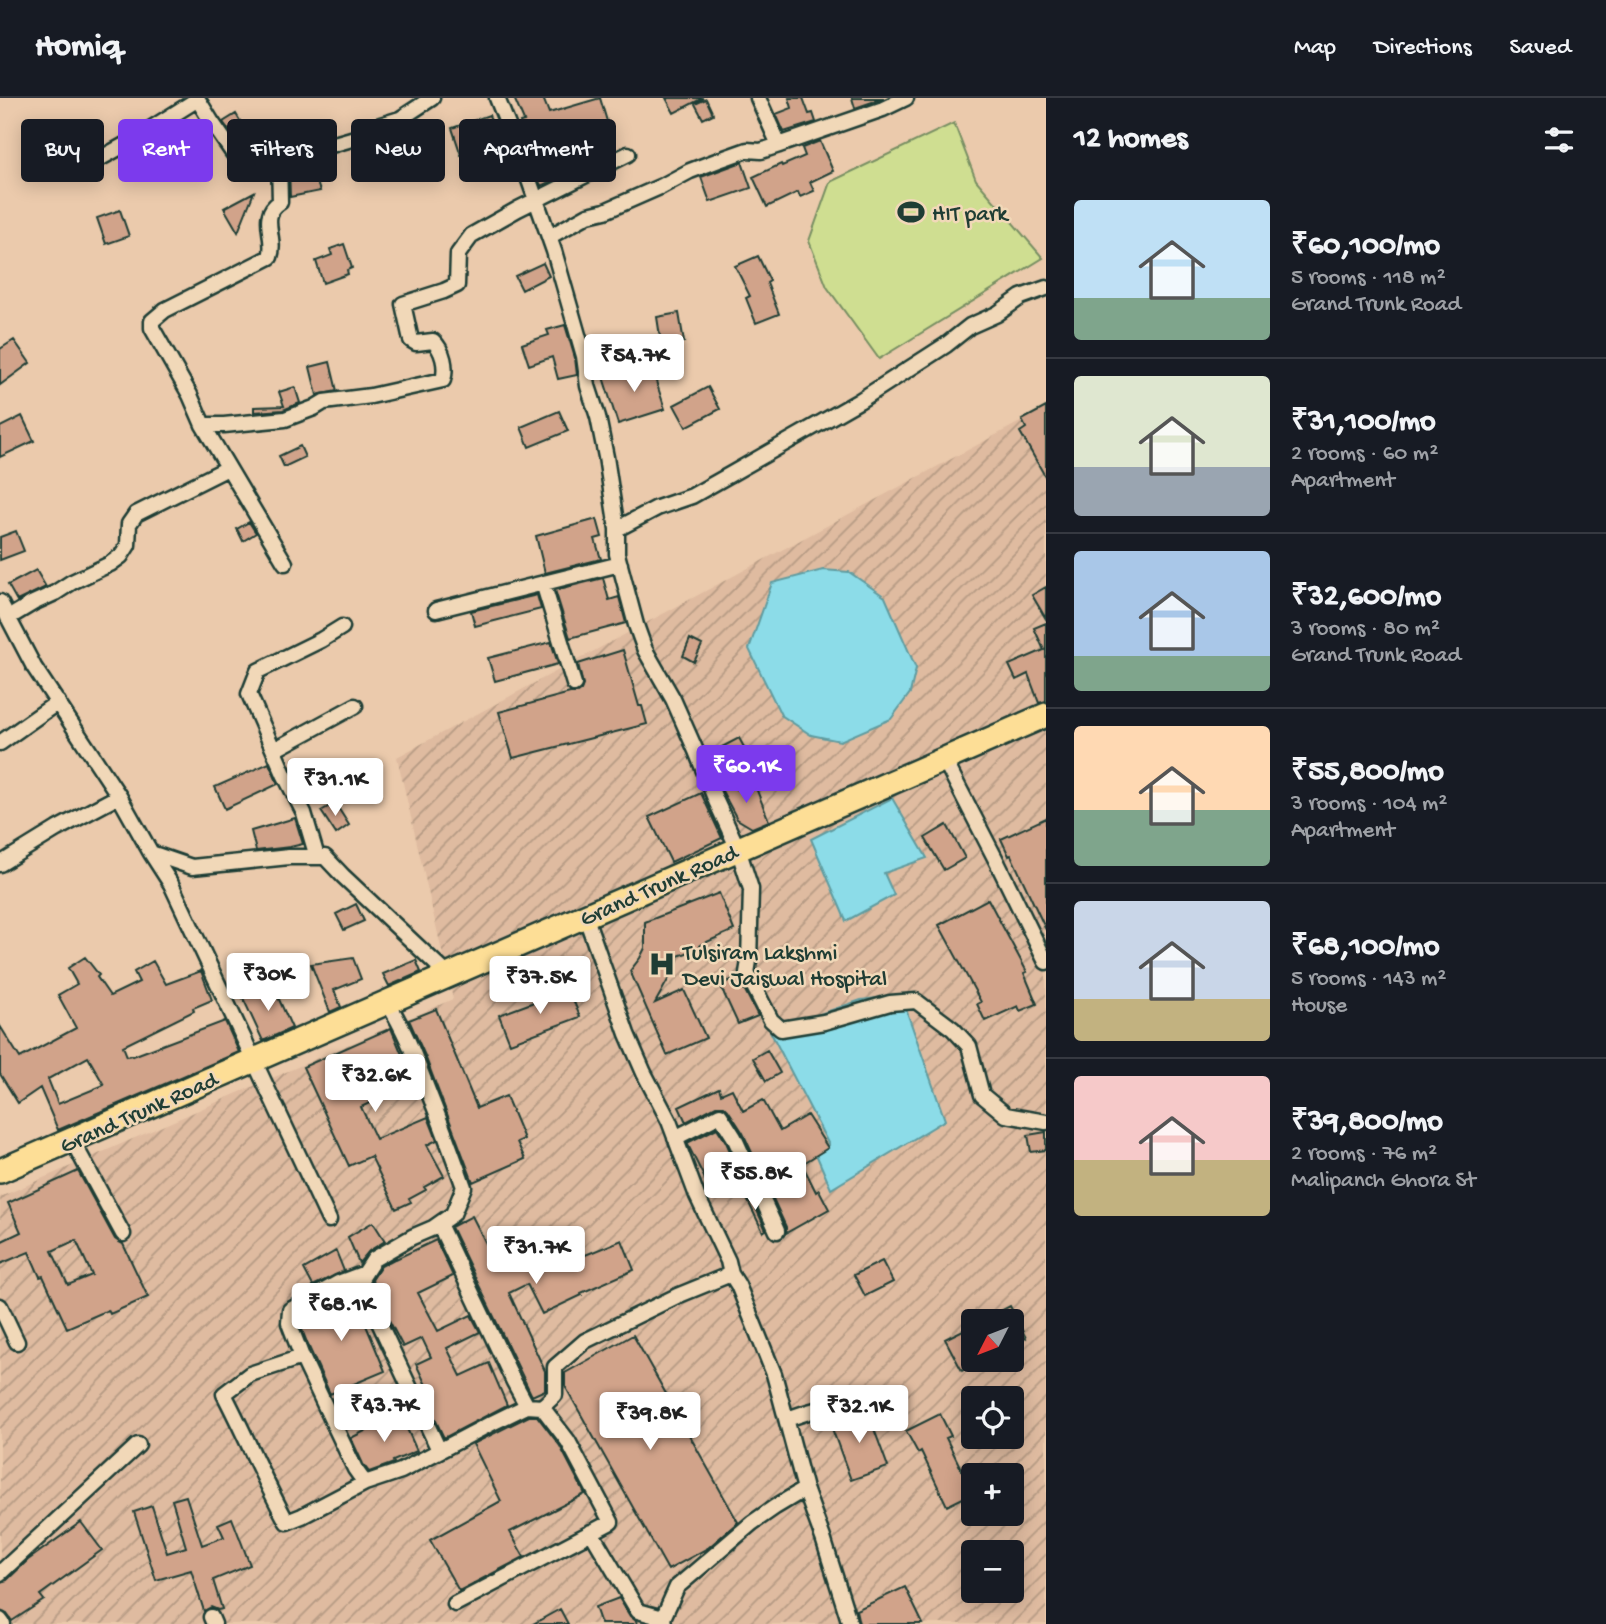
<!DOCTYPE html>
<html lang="en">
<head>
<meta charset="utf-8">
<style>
  :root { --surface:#171b24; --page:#20242c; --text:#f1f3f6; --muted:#9ea1a6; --line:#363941; --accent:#7c3aed }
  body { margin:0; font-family:"Gochi Hand",sans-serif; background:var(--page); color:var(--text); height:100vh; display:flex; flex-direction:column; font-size:26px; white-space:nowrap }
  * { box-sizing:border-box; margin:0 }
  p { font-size:23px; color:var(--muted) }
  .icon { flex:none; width:38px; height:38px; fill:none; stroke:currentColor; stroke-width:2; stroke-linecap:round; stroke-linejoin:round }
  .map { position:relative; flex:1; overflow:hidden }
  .panel { display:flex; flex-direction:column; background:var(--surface); width:560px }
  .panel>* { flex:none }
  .banner { position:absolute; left:21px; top:21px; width:665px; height:63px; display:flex; gap:14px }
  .needle { width:46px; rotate:228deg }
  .fabs { position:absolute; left:961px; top:1211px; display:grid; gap:14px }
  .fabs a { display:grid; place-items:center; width:63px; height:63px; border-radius:7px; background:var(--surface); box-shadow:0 4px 18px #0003; font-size:35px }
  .price { position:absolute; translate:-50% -60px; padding:0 16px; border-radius:7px; background:#fff; color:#222; font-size:23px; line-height:46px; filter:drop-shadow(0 2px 4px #0008) }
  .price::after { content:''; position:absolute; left:50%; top:42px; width:21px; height:16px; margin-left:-10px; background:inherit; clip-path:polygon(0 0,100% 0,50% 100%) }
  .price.current { background:var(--accent); color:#fff }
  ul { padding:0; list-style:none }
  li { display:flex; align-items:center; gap:21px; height:175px; padding:0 28px }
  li+li { border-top:2px solid var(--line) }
  li span { display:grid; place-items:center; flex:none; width:196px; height:140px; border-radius:7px; color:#555 }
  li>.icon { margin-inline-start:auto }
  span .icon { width:84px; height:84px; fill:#fffc; stroke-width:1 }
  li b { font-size:30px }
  h2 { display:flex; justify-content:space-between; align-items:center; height:84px; padding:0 28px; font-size:30px }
  .pill { padding:0 24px; border-radius:7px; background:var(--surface); box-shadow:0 4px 18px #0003; font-size:24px; line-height:63px }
  .pill.current { background:var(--accent); color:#fff }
  header { display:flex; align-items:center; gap:42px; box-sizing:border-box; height:98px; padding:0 35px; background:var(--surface); border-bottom:2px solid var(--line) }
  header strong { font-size:33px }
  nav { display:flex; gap:38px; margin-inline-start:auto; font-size:24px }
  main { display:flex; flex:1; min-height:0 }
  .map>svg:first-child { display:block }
  .industrial { fill:url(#industrial-furrows); fill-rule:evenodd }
  .garden { fill:#cfde91; stroke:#778e62; stroke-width:2 }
  .water { fill:#8cdce8; stroke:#609ca0; stroke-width:2 }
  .building { fill:#d1a38a; stroke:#1f3d34; stroke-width:2; fill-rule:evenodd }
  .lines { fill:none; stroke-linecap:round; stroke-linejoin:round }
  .street-casing { stroke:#1f3d34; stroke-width:19 }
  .primary-casing { stroke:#1f3d34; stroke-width:28 }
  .street { stroke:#f1d8b8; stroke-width:14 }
  .primary { stroke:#fdde96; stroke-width:23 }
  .labels { text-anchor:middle; stroke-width:5; stroke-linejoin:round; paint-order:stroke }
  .poi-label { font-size:23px; fill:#1f3d34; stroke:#f1d8b8; text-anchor:start }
  .street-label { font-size:23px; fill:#1f3d34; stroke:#f1d8b8 }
</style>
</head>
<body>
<header>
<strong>Homiq</strong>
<nav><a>Map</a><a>Directions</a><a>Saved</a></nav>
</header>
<main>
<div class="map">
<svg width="1046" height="1526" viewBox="0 0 1046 1526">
  <defs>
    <pattern id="industrial-furrows" width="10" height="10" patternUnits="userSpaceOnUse" patternTransform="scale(1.75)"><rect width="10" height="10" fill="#dfbba0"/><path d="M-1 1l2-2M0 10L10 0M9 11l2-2" fill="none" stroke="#b49983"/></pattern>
  </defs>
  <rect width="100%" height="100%" fill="#ebcaac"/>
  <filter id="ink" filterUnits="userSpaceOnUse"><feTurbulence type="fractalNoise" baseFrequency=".0143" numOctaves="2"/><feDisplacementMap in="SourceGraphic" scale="14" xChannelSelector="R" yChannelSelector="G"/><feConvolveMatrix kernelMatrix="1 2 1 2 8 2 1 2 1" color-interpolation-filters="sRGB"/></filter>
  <g filter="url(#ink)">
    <path class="industrial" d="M1046,310v1216h-1046v-427l453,-198 -56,-242zM973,1223h39v39h-39zM973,1300h39v39h-39zM973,1377h39v39h-39zM973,1454h39v39h-39z"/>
    <path class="garden" d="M954,25l22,57 67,78 -164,101 -52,-72 -18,-46 21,-59z"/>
    <path class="water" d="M823,472l26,2 36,25 31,71 -6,25 -19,26 -51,22 -29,-6 -30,-20 -32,-66 23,-66z
      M892,700l35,60 -43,15 10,22 -48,26 -35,-82z
      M901,897l44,125 -114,69 -15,-35 13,-9 -59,-114 91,-31z"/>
    <path class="building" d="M514,0h29l6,15 51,-15 9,30 -60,17 9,33 -17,8 -16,-44 -5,-20 4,-1z
      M666,0h37l-29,15z
      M789,0h14l6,16 4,-1 3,9 -32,10 -8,-18 16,-6z
      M852,0h32l-29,10z
      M706,1l7,15 -10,5 -8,-15z
      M236,16l11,19 -11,7 -13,-18z
      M489,17l9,26 -37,14 -9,-27z
      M820,43l13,30 -23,11 4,9 -14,6 -2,-5 -31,15 -14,-30 28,-13 1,2 23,-10 -3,-8z
      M309,63l11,30 -30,6 -1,-30z
      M742,64l9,26 -41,14 -9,-25z
      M254,94l-16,40 -14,-24z
      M120,112l9,26 -23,8 -9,-26z
      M344,146l8,24 -5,2 1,4 -25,9 -7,-22 16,-6 -2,-6z
      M758,158l12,25 -3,2 12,31 -23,9 -10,-25 4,-2 -15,-30z
      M543,165l6,13 -27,14 -7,-14z
      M679,215l5,29 -23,1 -4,-26z
      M565,227l10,33 2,17 -19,4 -6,-22 -23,8 -7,-21 27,-9 -2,-5z
      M14,242l16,23 -30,22v-36z
      M330,264l7,29 -20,4 -7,-28z
      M651,268l14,43 -47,15 -15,-47z
      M295,289l5,16 -17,7 -29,2v-5l30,-1 -5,-14z
      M708,289l12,22 -34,18 -12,-22z
      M1046,309v71l-26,-46 6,-4 -4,-8z
      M559,313l9,20 -39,16 -8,-20z
      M22,318l12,25 -34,16v-30z
      M300,348l5,11 -21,10 -5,-11z
      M597,421l5,18 -7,2 6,20 -56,14 -9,-37z
      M249,424l7,11 -13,8 -6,-12z
      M16,433l8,20 -24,9v-23z
      M36,472l10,17 -29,14 -9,-16z
      M603,480l6,22 10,-3 7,26 -56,15 -15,-48z
      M1046,489v32l-14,-24z
      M537,497l4,14 -66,17 -4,-15z
      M1046,525v78l-7,2 -11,-29 -12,6 -7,-15 35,-15 -10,-22z
      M690,541l12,6 -8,17 -11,-6z
      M551,544l7,22 -63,17 -7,-23z
      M623,552l16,56h3l5,18 -134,34 -14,-46 71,-19h7l4,-3 2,-5 -5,-21z
      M739,640l6,11 -17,10 -6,-12z
      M269,665l9,21 -53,25 -10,-22z
      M733,685l3,6 18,-6 15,38 -17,7 -15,-9 -16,-30z
      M701,695l21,45 -51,24 -22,-45z
      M335,705l14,22 -13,9 -15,-23z
      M295,720l8,26 -13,3 -34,4 -5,-20z
      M1046,720v112l-35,-75 -2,1 -8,-17z
      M947,727l18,33 -21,12 -19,-32z
      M719,795l15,37 -34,15 1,3 -23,8 -1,8 -22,39 29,-13 22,48 -39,17 -37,-84 10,-13 5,-10v-26z
      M988,801l39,73 -3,1 13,31 -17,7 -2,-5 -33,15 -8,-17 4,-2 -42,-77z
      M356,806l8,17 -20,9 -8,-16z
      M85,859l14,18 -2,2 13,19 29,-14 -5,-10 19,-11 13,23 35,-13 11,29 -19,8 1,3 -71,35 4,10 5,-1 1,1 92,-35 14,31 -181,78 -18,-42 -22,15 -18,-29v-48l20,32 56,-30 -18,-33 19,-11 -9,-16zM88,959l16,28 -46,19 -10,-25z
      M353,860l8,21 -27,11 7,17 -11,5 -19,-48z
      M416,862l5,12 -32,14 -6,-12z
      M738,879l20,39 -20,8 -18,-39z
      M272,886l20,44 -29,13 -20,-43z
      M569,891l11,28 -70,26 -11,-28z
      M436,911l41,99 29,-12 18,43 -7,3 8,17 -52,23 -48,-126 -16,-36z
      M391,930l25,60 -19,8 -2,-5 -34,16 15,32 52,-22 9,23 -10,5 17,31 -20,11 2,3 -17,9 2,3 -15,7 -25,-53 -22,10 -46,-99z
      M767,952l13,23 -14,8 -13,-23z
      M719,990l2,6 11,-5 11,22 20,-11 17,31 27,-16 21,33 -26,16 14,28 3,-2 10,19 -43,24v-6l-43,-94 -15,-23 -4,-4h-8l-30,16 -7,-15z
      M717,1030l9,14 14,32 -30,15 -23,-46z
      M1046,1034v18l-15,2 -3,-17z
      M78,1073l37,68 4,3 4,2 25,53 -38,17 -2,-4 -41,18 -24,-52 -3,1 -11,-25 -29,12v-22l21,-10 -13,-29zM76,1142l16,35 -24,10 -16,-34z
      M749,1095l17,37 -3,2 -18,-37z
      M472,1118l26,51 68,-33 12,24 44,-18 12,30 -53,23 1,2 -40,19 -15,-30 -18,9 36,78v19l-13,6 -81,-169z
      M373,1124l12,19 -16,10 -10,12 -11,-26z
      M436,1142l17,36 -35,17 20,38 33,-16 9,17 -33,16 14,28 28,-13 18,42 -63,33 -17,-36 6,-2 -17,-36 15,-7 -9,-19 -19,9 -23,-44 -8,-23 9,-14 15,-8v1z
      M336,1153l8,20 -31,15 -9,-17z
      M882,1163l11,21 -28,14 -11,-21z
      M351,1191l34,82 -55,23 -22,-49 -9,-23v-6z
      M1010,1208l16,32 -14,7v-24h-31z
      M973,1227v40l-11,6 -17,-32z
      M633,1237l105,187 -30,26 -40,22 -103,-184v-13z
      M867,1312l21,57 -37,13 -21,-57z
      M400,1315l17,38 -24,10 1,2 -25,9 -6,-8 -12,-26z
      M940,1316l11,22 -5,2 27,55 -26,13 -26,-55 -3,2 -12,-22z
      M529,1318h8l23,30 25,48 -75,38 14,25 -65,34 -29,-51 71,-39 -28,-57z
      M186,1398l16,49 22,-8 -6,-13 14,-6 18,47 -37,15 9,29 -4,1 -7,-3 -7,4 -13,-41 -35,10 -22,-68 18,-6 15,47 19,-6 -14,-47z
      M81,1424l21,28 -62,45 4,5 -32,21 -5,-7 -7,-3v-29l7,-2 21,-20z
      M905,1489l18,37h-64l-3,-14z
      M619,1500l11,18 6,5 2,3h-37l-6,-17z
      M560,1511l8,15h-35z"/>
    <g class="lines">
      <g class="street-casing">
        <path id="street" d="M197,0l14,23 29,42 18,-8 21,5 76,-22 22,-12 23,-7 32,-21
          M497,0l26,65 31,88 30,105 4,30 10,31 8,40 11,72v25l19,71 9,25 28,49 23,52 20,50 22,48 13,40 -2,72 -2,12 24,47 10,9 43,-7 66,-19 26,-2 37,28 16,17 13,49 24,20 40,7
          M758,0l21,47
          M101,60l27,-15 70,-44
          M279,62l1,42c-22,14 -3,35 -10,55l-105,53 -13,11v7l38,67 13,30 82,138
          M549,139l39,-22 17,-4 57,-25 28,-15 29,-11 28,-10 14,1 18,-6 104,-36 23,-11
          M586,273l81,-19
          M203,327h21l61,-6 29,-11 10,-6 47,-6 72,-16c4,-13 0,-30 -10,-39l-17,2 -5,-3 -8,-36 41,-13 13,-6 1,-31 14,-19 46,-26 110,-55
          M617,431l40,-21 35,-12 39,-22 128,-73 87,-56 24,-19 27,-12 24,-17 25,-9
          M543,485l31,101
          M0,504l34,65 85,129 32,57 41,14 97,-10h36l18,19 105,99
          M436,512l184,-46
          M8,520l25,-15 22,-10 17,-11 38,-18 11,-8 7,-11 1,-21 7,-10 92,-46
          M0,645l58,-41
          M274,652l81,-44
          M944,661l51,99 51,104
          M151,755l20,31 158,336
          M317,759l-13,-44 -20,-39 -35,-80 9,-23 63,-31 21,-13
          M0,766l57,-35 62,-33
          M585,817l42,119 17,39 25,48 28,75 31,65 3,13 7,11 36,89 31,115 18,49 27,86
          M387,904c19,29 30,61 43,94 12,30 23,60 34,91l-11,27 -20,14 -21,9 -38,22 -13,20 8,22 70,149
          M675,1040l45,-23 14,22 43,94
          M72,1042l51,94
          M365,1175l-27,10 -48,27 -1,13 13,34 53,112 10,14 36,-12 91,-48 35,-17 -13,-24 -75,-158
          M0,1208l17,36
          M302,1259l-52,17 -26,20c22,42 40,87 63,128l15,-6 63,-33
          M542,1309l13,-12v-28l30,-26 92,-45 54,-22
          M787,1321c25,-9 53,-16 79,-20
          M591,1434l47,79 25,7
          M0,1475l138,-128
          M455,1506l156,-82 -43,-81 -26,-34 -15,-1
          M211,1519l3,7
          M0,1522l3,4
          M664,1526l-1,-6 14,-31 75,-64 23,-16 30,-18"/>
      </g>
      <g class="primary-casing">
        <path id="primary" d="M0,1073l1046,-456"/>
      </g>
      <use href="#street" class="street"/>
      <use href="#primary" class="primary"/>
    </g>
  </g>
  <defs>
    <g id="stadium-bare" transform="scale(2.1)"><path d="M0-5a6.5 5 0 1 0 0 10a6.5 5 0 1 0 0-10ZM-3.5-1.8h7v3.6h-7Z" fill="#1f3d34" stroke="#f1d8b8" stroke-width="2.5" paint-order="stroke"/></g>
    <g id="hospital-bare" transform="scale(2.1)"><path d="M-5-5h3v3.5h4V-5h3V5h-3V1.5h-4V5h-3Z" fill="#1f3d34" stroke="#f1d8b8" stroke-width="2.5" paint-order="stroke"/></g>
  </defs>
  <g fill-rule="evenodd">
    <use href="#stadium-bare" x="911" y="114"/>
    <use href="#hospital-bare" x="662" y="866"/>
  </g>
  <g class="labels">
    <g class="poi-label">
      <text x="932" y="122">HIT park</text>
      <text x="683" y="861">Tulsiram Lakshmi<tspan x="683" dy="26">Devi Jaiswal Hospital</tspan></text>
    </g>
    <g class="street-label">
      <text transform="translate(658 786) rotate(-24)" y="8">Grand Trunk Road</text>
      <text transform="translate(138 1013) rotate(-24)" y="8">Grand Trunk Road</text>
    </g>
  </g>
</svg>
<div class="fabs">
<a><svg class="needle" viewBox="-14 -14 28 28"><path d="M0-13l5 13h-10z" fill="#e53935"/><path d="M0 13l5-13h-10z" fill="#9ea1a6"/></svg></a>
<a><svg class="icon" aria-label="locate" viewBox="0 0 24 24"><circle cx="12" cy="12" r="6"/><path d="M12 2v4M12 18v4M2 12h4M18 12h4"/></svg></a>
<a>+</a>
<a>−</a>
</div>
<b class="price" style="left:634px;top:296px">₹54.7K</b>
<b class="price current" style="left:746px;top:707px">₹60.1K</b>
<b class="price" style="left:335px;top:720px">₹31.1K</b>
<b class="price" style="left:268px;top:915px">₹30K</b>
<b class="price" style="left:540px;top:918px">₹37.5K</b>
<b class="price" style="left:375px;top:1016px">₹32.6K</b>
<b class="price" style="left:755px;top:1114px">₹55.8K</b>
<b class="price" style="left:536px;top:1188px">₹31.7K</b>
<b class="price" style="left:341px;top:1245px">₹68.1K</b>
<b class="price" style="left:384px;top:1346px">₹43.7K</b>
<b class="price" style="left:859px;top:1347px">₹32.1K</b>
<b class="price" style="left:650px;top:1354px">₹39.8K</b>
<div class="banner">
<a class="pill">Buy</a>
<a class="pill current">Rent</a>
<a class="pill">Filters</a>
<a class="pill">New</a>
<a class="pill">Apartment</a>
</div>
</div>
<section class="panel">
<h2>12 homes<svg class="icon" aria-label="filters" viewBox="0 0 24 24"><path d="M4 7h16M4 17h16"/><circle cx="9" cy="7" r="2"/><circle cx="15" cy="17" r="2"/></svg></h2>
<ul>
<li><span style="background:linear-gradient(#bfe0f5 70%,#7fa58c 0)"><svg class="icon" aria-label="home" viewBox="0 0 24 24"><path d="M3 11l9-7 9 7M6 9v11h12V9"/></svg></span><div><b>₹60,100/mo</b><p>5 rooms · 118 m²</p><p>Grand Trunk Road</p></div></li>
<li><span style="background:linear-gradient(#dfe7d0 65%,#9aa5b1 0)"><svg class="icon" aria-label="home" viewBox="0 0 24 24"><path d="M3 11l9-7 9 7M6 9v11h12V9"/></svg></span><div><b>₹31,100/mo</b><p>2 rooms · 60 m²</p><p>Apartment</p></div></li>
<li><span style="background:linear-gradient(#a9c7e8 75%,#7fa58c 0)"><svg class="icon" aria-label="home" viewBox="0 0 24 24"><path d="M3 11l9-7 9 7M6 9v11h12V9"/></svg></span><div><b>₹32,600/mo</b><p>3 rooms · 80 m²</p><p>Grand Trunk Road</p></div></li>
<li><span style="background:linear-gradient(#ffd9b3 60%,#7fa58c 0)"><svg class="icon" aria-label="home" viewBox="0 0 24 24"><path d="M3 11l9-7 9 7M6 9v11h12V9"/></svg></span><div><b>₹55,800/mo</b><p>3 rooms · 104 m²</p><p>Apartment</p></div></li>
<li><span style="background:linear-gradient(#c9d6e8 70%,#c2b280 0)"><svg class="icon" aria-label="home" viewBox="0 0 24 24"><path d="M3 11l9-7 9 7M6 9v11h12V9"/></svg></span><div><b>₹68,100/mo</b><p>5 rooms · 143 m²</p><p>House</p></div></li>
<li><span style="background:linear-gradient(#f6c9c9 60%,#c2b280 0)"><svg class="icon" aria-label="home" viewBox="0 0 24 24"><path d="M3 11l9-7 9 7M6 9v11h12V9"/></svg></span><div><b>₹39,800/mo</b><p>2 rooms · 76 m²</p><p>Malipanch Ghora St</p></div></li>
</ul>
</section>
</main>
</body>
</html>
